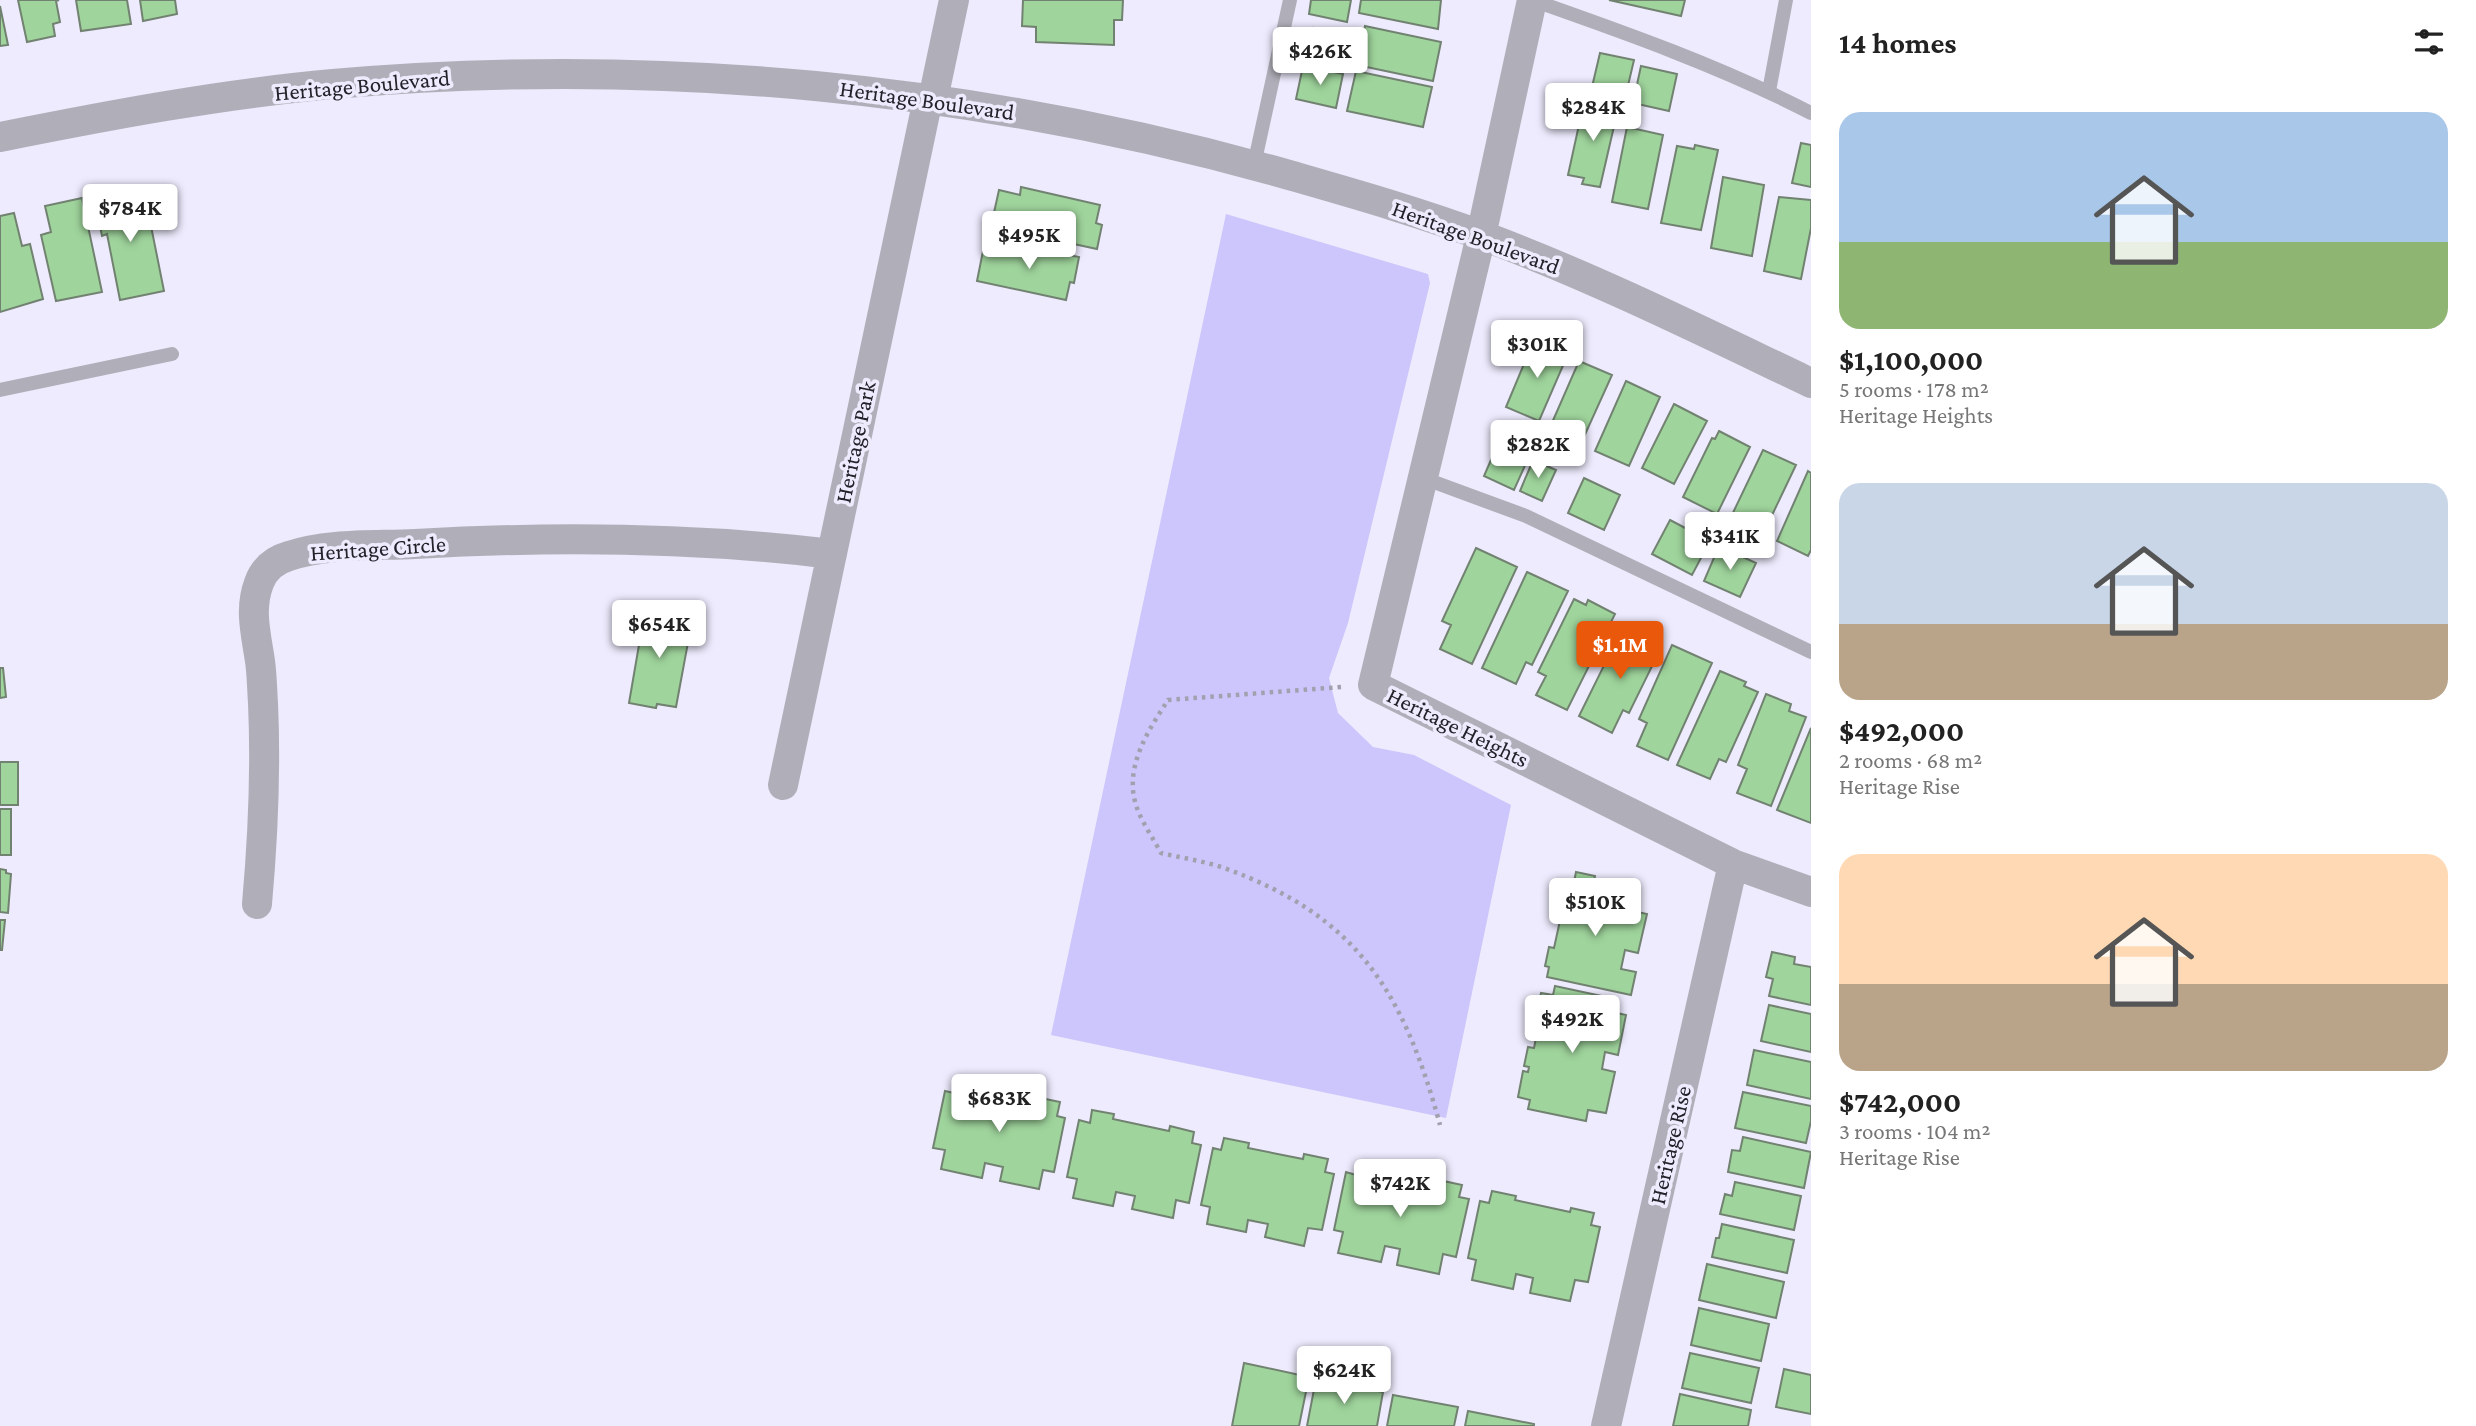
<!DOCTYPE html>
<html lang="en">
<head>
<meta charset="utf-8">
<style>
  :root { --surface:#fff; --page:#f6f6f6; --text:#222; --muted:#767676; --accent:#ea580c }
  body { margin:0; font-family:"Crimson Pro",serif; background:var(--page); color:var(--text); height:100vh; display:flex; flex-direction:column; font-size:26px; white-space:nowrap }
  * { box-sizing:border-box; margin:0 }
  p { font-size:23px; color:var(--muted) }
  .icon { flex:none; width:38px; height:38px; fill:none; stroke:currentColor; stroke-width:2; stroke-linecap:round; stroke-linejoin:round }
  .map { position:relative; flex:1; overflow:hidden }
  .sheet { display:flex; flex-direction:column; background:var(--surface); width:665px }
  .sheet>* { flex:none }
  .price { position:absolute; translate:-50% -60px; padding:0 16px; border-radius:7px; background:#fff; color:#222; font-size:23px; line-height:46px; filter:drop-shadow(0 2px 4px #0008) }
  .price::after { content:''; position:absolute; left:50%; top:42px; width:21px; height:16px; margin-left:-10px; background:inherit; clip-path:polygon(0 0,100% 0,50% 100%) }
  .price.active { background:var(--accent); color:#fff }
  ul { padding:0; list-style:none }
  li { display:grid; align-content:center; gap:14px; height:371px; padding:0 28px }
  li span { display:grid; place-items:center; height:217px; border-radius:21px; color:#555 }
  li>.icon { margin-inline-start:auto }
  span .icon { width:126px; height:126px; fill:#fffc; stroke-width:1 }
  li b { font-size:30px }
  h2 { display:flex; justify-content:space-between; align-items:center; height:84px; padding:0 28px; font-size:30px }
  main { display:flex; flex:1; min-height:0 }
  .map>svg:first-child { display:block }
  .green { fill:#ccc6fc }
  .building { fill:#9fd49c; stroke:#728271; stroke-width:2 }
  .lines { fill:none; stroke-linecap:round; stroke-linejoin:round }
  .path { stroke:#a1a0ae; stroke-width:4.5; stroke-dasharray:3.5 5; stroke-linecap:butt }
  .lane { stroke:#b0afb9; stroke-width:14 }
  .street { stroke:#b0afb9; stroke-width:30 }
  .labels { text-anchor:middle; stroke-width:7; stroke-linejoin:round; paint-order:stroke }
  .street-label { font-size:23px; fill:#23222a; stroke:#edebfd }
</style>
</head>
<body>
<main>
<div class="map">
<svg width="1811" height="1426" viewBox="0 0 1811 1426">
  <rect width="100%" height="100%" fill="#edebfd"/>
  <path class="green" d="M1226,214l202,60 2,9 -82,340 -19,55 9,35 35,34 41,8 97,50 -65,313 -395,-83z"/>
  <path class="building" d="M18,0h41l-3,1 4,21 -7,2 2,12 -28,6z
    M76,0h51l4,24 -50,7z
    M140,0h35l2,14 -34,7z
    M1023,0h100l-1,20h-8v25l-78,-3v-15l-14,-1z
    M1311,0h40l-4,22 -38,-8z
    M1361,0h80l-3,29 -79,-16z
    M1609,0h76l-4,16z
    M0,6l8,39 -8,1z
    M1365,26l76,16 -8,39 -76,-16z
    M1313,28l35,8 -7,34 -35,-7z
    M1600,53l34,7 -8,34 -34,-7z
    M1303,66l40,8 -7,34 -40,-9z
    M1641,66l36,8 -8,37 -36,-8z
    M1356,71l76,16 -9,40 -76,-16z
    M1584,102l34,7 -18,78 -18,-3 2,-6 -16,-3z
    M1627,127l36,8 -15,74 -36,-7z
    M1801,143l10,2v42l-19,-4z
    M1695,145l23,5 -17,80 -40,-7 16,-77 17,3z
    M1723,177l41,8 -12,71 -41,-8z
    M1021,187l79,18 -4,18 6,2 -5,24 -106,-23 8,-36 21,5z
    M135,188l7,34 8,-1 14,70 -44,9 -13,-66 -5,2 -8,-40z
    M1779,197l32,3v28l-10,51 -37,-8z
    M82,198l20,94 -46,9 -15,-66 10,-3 -6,-26z
    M14,213l8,33 8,-2 13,55 -43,13v-96z
    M1018,245l61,12 -5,26 -4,-1 -4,18 -89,-19 7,-35 32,6z
    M1534,340l34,14 -29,67 -33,-14z
    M1579,361l33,14 -29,64 -32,-14z
    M1626,381l34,16 -31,69 -34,-15z
    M1674,404l33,17 -33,63 -32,-16z
    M1719,431l31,16 -33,67 -34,-17 29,-59 3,1z
    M1500,439l31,13 -17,38 -30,-14z
    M1763,450l33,15 -33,69 -33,-15z
    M1533,460l23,10 -14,31 -22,-10z
    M1808,471l3,2v77l-3,6 -31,-15z
    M1584,478l36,17 -16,35 -36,-17z
    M1670,520l40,21 -18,34 -40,-21z
    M1719,546l37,17 -16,34 -36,-16z
    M1476,548l41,19 -45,97 -32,-15 11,-24 -9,-4z
    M1527,572l41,19 -36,74 -6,-3 -10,22 -34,-16z
    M1574,599l12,6 2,-5 27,14 -48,96 -31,-15 10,-19 -8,-4z
    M655,609l22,4 -1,4 8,1 -3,18 8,1 -13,70 -19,-3 -1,4 -27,-5 16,-93 9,2z
    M1623,627l25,13 -2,5 13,7 -30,61 -6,-3 -11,23 -33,-17z
    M1672,645l40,18 -44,97 -31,-14 10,-23 -8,-4z
    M0,668h3l3,29 -6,1z
    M1720,671l26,11 -2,4 14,6 -32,70 -7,-3 -9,20 -33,-14z
    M1766,694l25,10 -2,7 17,6 -35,89 -34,-13 10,-24 -9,-4z
    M1811,728v95l-34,-13z
    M0,762h18v43h-18z
    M0,809h11v46h-11z
    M0,869l6,1v3l5,1 -3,39 -8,-1z
    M1576,872l19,4 -3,13 39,8 -3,13 19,4 -9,39 -13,-3 -4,19 15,3 -5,23 -84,-18 2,-10 -4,-1 4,-19 5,1 7,-32 -5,-1 6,-25 10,2z
    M0,920h5l-3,30h-2z
    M1772,952l23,5 -1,7 17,3v38l-42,-9 4,-17 -7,-2z
    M1555,986l56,12 -3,13 18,4 -8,40 -13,-3 -3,17 13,3 -9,41 -18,-3 -2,11 -58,-12 2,-9 -12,-3 5,-26 5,1 1,-5 -5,-1 4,-19 6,1 6,-30 -4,-1 5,-24 12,2z
    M1769,1005l42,9v38l-50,-11z
    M1754,1050l57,12v37l-64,-14z
    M957,1079l24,5 -1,6 55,12 1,-5 24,5 -3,14 8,2 -11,54 -11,-2 -4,19 -39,-8 3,-14 -18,-4 -3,15 -41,-9 4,-19 -12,-2 12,-57 9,2z
    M1743,1092l68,14v15l-5,22 -71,-15z
    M1092,1110l22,4 -1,5 56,12 1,-5 24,6 -2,11 9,2 -12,58 -13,-3 -3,18 -41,-9 3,-13 -19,-4 -3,14 -40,-8 4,-19 -10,-2 12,-57 11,3z
    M1743,1137l68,15 -7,36 -76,-16 4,-22 8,1z
    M1224,1138l25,5 -1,5 55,11 1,-5 24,5 -3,13 9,2 -12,56 -14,-2 -4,18 -39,-9 3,-13 -20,-4 -2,12 -39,-8 3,-17 -9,-2 12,-57 8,2z
    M1359,1164l22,4 -1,5 58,12 1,-5 23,5 -3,12 10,2 -13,58 -13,-3 -4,20 -42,-9 3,-16 -15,-3 -4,16 -43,-9 5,-21 -9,-2 12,-58 10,3z
    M1735,1182l66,14 -7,34 -74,-16 5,-20 7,2z
    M1492,1191l24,5 -1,4 55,12 1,-4 23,5 -3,12 9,2 -12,55 -13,-2 -5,21 -40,-8 3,-15 -17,-4 -3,15 -41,-9 4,-20 -8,-2 12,-57 9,2z
    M1722,1224l72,16 -7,33 -75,-16 4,-19h3z
    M1707,1264l77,18 -8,36 -77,-18z
    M1699,1308l70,16 -8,37 -70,-16z
    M1690,1353l69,15 -8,35 -69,-15z
    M1244,1363l65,14 -10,49h-67z
    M1784,1369l27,6v39l-35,-7z
    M1316,1379l67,13 -6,34h-70z
    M1680,1394l71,16 -3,16h-75z
    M1393,1395l65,12 -4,19h-67z
    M1468,1411l66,13v2h-69z"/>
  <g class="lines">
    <path class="path" d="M1341,687l-173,13c-20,31 -44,67 -32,105 5,16 17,33 25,48 21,5 43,8 63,15 134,48 180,125 216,257"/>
    <path class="lane" d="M1532,0c94,33 190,67 279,113
      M1769,91l17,-91
      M1254,165l36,-165
      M0,390l172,-36
      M1423,478l103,38 285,136"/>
    <path class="street" d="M1532,0l-51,236 -108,449 360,179 78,28
      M933,99l21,-99
      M0,137c110,-22 221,-43 333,-53 322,-28 646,3 956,91 66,19 133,38 197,62 111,42 218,95 325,146
      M783,785l145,-686
      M257,904c6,-67 9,-134 6,-201 -1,-14 -1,-28 -3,-42 -4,-27 -11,-52 -1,-78 5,-14 16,-23 30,-27 39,-13 85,-10 126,-12 140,-8 278,-7 417,10
      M1606,1426l127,-562"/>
  </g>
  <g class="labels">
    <g class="street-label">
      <text transform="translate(362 85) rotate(-5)" y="8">Heritage Boulevard</text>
      <text transform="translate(927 100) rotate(8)" y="8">Heritage Boulevard</text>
      <text transform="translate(1476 237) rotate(20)" y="8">Heritage Boulevard</text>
      <text transform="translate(855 442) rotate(-78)" y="8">Heritage Park</text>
      <text transform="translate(378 548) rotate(-4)" y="8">Heritage Circle</text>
      <text transform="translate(1458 727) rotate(26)" y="8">Heritage Heights</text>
      <text transform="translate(1670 1145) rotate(-77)" y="8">Heritage Rise</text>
    </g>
  </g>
</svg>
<b class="price" style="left:1320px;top:87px">$426K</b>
<b class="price" style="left:1593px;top:143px">$284K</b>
<b class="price" style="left:130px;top:244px">$784K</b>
<b class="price" style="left:1029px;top:271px">$495K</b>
<b class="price" style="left:1537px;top:380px">$301K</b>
<b class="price" style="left:1538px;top:480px">$282K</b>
<b class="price" style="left:1730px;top:572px">$341K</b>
<b class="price" style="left:659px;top:660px">$654K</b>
<b class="price active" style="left:1620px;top:681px">$1.1M</b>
<b class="price" style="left:1595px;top:938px">$510K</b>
<b class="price" style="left:1572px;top:1055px">$492K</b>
<b class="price" style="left:999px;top:1134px">$683K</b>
<b class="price" style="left:1400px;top:1219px">$742K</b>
<b class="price" style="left:1344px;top:1406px">$624K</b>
</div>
<section class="sheet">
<h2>14 homes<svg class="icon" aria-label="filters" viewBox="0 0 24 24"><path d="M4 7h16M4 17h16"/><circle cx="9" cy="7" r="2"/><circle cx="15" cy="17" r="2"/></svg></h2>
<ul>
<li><span style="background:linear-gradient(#a9c7e8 60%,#8fb573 0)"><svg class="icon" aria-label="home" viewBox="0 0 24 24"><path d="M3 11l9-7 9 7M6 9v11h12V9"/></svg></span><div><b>$1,100,000</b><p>5 rooms · 178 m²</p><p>Heritage Heights</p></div></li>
<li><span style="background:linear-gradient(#c9d6e8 65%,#b9a48a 0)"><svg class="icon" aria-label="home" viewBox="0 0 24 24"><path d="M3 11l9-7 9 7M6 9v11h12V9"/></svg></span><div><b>$492,000</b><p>2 rooms · 68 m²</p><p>Heritage Rise</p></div></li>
<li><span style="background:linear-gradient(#ffd9b3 60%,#b9a48a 0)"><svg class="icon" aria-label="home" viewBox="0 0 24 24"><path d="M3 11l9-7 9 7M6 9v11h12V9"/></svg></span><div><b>$742,000</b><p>3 rooms · 104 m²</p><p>Heritage Rise</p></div></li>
</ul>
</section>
</main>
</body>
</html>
